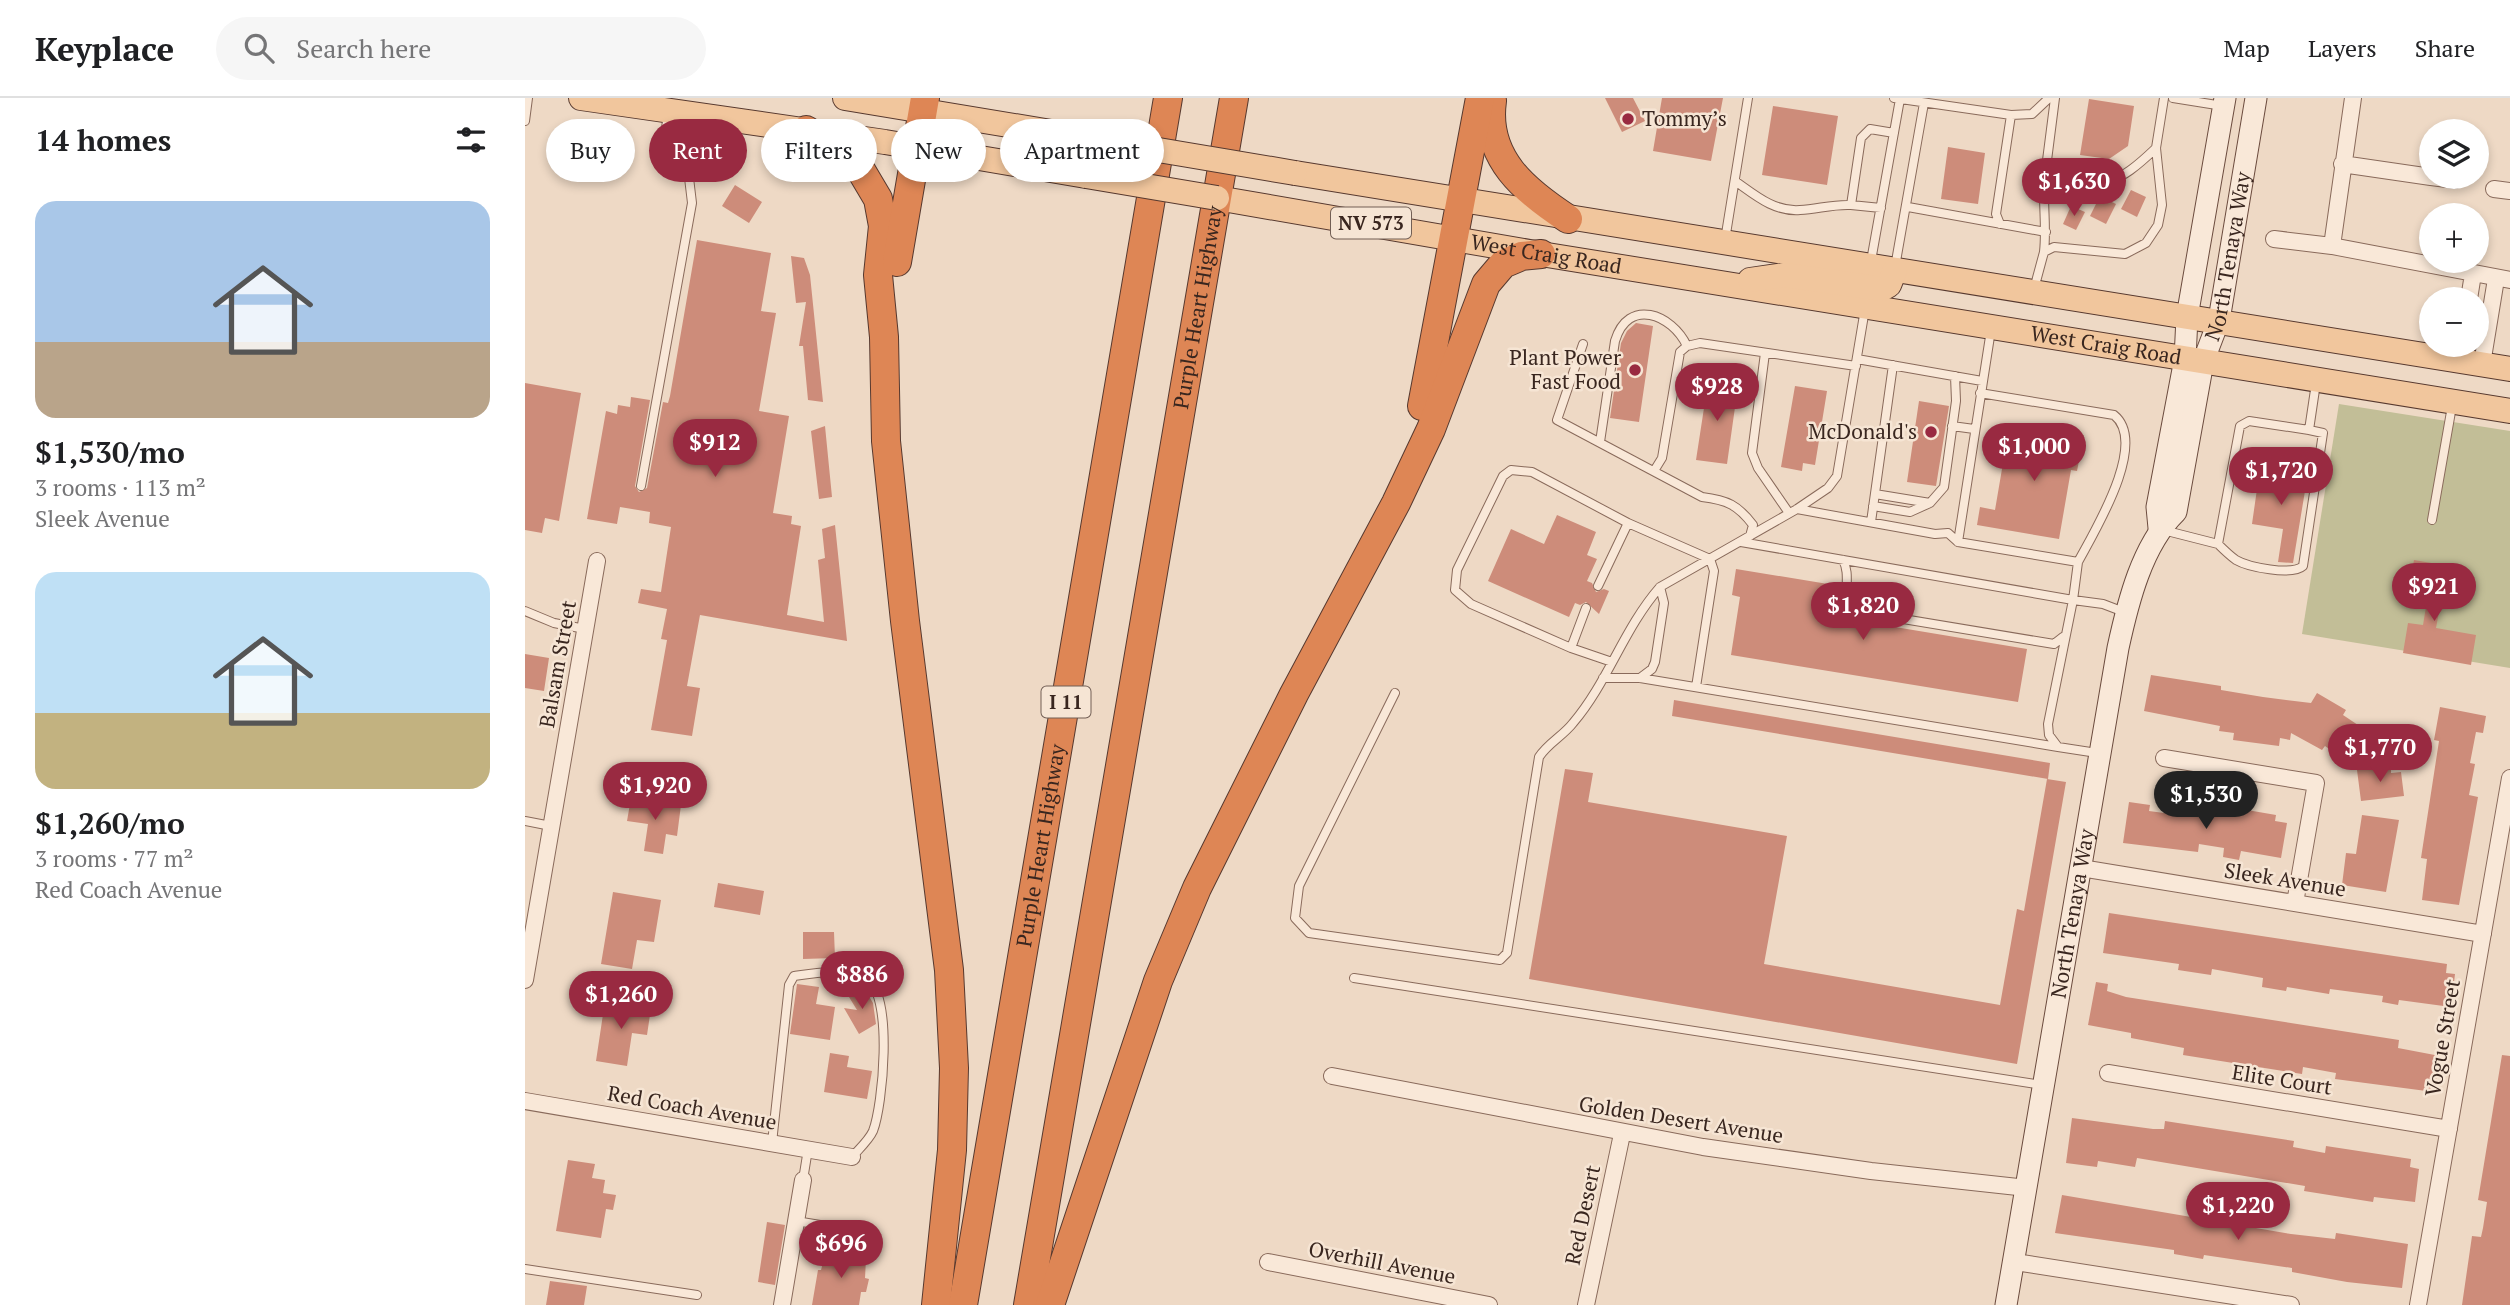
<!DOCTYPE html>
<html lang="en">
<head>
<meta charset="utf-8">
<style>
  :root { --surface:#fff; --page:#f6f6f6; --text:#202124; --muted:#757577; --line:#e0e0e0; --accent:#992a41 }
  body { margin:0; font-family:"PT Serif",serif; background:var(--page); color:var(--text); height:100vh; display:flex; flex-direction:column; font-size:26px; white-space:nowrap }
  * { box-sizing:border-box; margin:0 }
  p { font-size:23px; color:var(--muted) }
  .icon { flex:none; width:38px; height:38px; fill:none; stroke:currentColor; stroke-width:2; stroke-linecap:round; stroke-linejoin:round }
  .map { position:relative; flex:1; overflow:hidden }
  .sheet { display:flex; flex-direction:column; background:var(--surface); width:525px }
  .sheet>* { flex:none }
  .hud { position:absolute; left:21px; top:21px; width:665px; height:63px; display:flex; gap:14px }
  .controls { position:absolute; left:1894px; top:21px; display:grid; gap:14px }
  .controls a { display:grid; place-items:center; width:70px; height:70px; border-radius:50%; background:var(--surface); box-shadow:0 4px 10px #0003; font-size:35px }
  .price { position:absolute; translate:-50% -60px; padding:0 16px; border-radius:24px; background:var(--accent); color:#fff; font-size:23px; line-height:46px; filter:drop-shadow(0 2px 4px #0008) }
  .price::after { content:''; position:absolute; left:50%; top:42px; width:21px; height:16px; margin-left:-10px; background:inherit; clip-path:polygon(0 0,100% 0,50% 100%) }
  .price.selected { background:#222; color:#fff }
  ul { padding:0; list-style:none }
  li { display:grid; align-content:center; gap:14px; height:371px; padding:0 35px }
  li span { display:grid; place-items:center; height:217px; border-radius:21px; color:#555 }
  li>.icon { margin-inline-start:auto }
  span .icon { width:126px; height:126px; fill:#fffc; stroke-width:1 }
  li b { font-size:30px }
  h2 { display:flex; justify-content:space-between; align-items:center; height:84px; padding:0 35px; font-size:30px }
  .tag { padding:0 24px; border-radius:32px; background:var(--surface); box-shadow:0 4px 10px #0003; font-size:24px; line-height:63px }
  .tag.selected { background:var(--accent); color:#fff }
  header { display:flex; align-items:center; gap:42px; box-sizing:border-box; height:98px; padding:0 35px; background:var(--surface); border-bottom:2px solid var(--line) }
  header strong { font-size:33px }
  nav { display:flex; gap:38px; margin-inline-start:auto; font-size:24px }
  .search { width:490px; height:63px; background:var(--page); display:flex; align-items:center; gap:18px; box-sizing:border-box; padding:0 24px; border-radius:38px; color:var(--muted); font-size:26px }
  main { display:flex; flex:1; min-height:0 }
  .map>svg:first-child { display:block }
  .cemetery { fill:#c2be97 }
  .building { fill:#cd8c7a }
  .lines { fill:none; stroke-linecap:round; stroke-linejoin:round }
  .service-casing { stroke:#896a5b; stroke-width:10 }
  .minor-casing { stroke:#896a5b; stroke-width:18 }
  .secondary-casing { stroke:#6b4b3e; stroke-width:23 }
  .primary-casing { stroke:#57392f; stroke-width:26 }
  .motorway-casing { stroke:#57392f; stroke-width:30 }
  .service { stroke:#f9e8d8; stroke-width:8 }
  .minor { stroke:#f9e8d8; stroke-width:16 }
  .secondary { stroke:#f9e8d8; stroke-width:21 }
  .primary { stroke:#f1c69d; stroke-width:24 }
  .motorway { stroke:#de8655; stroke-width:28 }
  .primary-bridge-casing { stroke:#57392f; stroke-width:26; stroke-linecap:butt }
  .primary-bridge { stroke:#f1c69d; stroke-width:24 }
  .poi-dot { fill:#992a41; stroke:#f6e5d4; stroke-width:2.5 }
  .labels { text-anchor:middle; stroke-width:5; stroke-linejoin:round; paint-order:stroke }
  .shield { fill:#f6e5d4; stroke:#725f55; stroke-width:2 }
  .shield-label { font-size:19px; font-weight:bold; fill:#39261f }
  .poi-label { font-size:21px; fill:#39261f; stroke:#f6e5d4; text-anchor:end }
  .street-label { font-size:21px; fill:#39261f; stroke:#f6e5d4 }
</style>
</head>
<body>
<header>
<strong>Keyplace</strong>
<div class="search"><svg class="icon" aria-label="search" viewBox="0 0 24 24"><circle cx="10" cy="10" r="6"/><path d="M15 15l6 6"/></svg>Search here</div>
<nav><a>Map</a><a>Layers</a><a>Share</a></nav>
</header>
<main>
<section class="sheet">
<h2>14 homes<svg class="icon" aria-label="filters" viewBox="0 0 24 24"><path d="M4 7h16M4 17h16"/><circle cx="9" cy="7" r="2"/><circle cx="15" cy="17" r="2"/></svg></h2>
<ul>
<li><span style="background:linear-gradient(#a9c7e8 65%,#b9a48a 0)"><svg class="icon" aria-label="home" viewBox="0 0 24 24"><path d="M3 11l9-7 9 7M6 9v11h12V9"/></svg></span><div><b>$1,530/mo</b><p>3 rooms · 113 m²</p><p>Sleek Avenue</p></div></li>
<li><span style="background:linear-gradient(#bfe0f5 65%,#c2b280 0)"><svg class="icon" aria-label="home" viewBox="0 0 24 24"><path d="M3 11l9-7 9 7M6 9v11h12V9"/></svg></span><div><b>$1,260/mo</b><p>3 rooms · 77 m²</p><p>Red Coach Avenue</p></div></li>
</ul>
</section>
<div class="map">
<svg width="1985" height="1207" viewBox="0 0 1985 1207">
  <rect width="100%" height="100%" fill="#eed9c5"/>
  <path class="cemetery" d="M1814,306l171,27v237l-208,-34z"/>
  <path class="building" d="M1080,0h28l12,23 -23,11z
    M1137,0h61l-12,63 -58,-10z
    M1564,1l45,7 -6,40 -19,13 -29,-4z
    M1248,8l65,10 -11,69 -65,-10z
    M1423,49l37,6 -7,51 -37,-5z
    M210,87l27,17 -13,21 -27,-17z
    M1606,92l15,7 -9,20 -16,-8z
    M1575,98l16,8 -10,20 -16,-8z
    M1546,108l14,6 -9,18 -13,-6z
    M172,142l74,13 -10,58 15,2 -17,98 30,5 -16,97 19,3 -1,8 10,2 -14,89 37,7 -6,-62 7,-2 -3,-29 13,-4 12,116 -147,-26 -13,71 13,2 -8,48 -41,-6 16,-90 -6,-1 6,-30 -29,-6 3,-14 20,3 10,-65 -22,-4 1,-11 -30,-5 -3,17 -30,-5 19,-108 11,3 1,-9 12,2 1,-10 19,3 -15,86 4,6 8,-4 16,-86 5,1 2,-7z
    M266,158l13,2 6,17 13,127 -15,-2 -5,-54h-4l7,-44 -10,1z
    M1111,225l17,3 -14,96 -29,-4 11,-75 6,-12z
    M1183,284l30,4 -11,78 -31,-4z
    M0,285l56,10 -22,128 -14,-3 -3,15 -17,-3z
    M1270,288l32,5 -12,74 -12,-2 -1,8 -21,-4z
    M1394,303l30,5 -13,80 -29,-4z
    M300,328l7,71 -13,2 -8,-68z
    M1484,330l36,7 1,-6 38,6 -7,36 -6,-1 -12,69 -82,-14 3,-18 15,3z
    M1749,368l26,4 -2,14 8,1 -13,78 -15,-1 5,-33 -31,-5 7,-49 13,2z
    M1032,417l39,17 -9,23 10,4 -10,22 5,2 4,9 8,-3 5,2 -10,23 -13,-12 -6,3 -5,-2 -6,14 -81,-36 23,-52 33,15z
    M1889,462l23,4 -3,15 4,1 -2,15 6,1 -6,32 40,7 -5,30 -68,-12 5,-30 15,2 4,-24 -20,-4z
    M1211,471l104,17 -5,31 192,32 -9,53 -287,-47 9,-58 -8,-2z
    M0,556l24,4 -5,33 -19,-3z
    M1626,577l70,11v4l42,7 48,6 6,-10 29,17 -3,5 36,24 -21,30 -33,-23 -3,4 -31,-17 -1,7 -10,-2 -1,8 -46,-6 1,-7 -15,-2 1,-5 -76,-15z
    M1149,602l376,63 -2,16 -376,-63z
    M1915,609l46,9 -3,17 -7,-1 -6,31 5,1 -6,31 9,2 -19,108 -37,-5 5,-41 -6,-1 18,-117 -5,-1z
    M1866,668v7l10,-1 3,24 -43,5 -4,-31z
    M1040,671l28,4 -5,29 199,34 -23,128 236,41 17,-96 7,2 23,-132 19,3 -49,282 -488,-85z
    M106,700l50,7 -4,31 -11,-2 -3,20 -19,-3 4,-27 -21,-3z
    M1604,704l21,3 -1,6 30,4 1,-8 43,7 1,-8 52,9 -1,6 12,2 -6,35 -40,-7 -2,9 -16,-3 1,-9 -25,-4 -1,8 -75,-9z
    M1837,717l37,5 -13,72 -44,-7 4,-32 10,1z
    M193,785l46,8 -4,24 -46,-8z
    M88,794l48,8 -7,42 -17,-2 -5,29 -31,-5z
    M1584,815l338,51 -1,9 9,1 -4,33 -52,-7 -1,5 -16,-3 1,-6 -53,-7 -1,5 -42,-7 -1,4 -24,-4 1,-9 -51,-9 -1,6 -33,-5 1,-6 -76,-11z
    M278,834h31l1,26 -32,1z
    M1571,884l12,2 -1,7 19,6 273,43 -1,8 42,8 -6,36 -99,-13 1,-6 -33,-6 -1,7 -119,-19 1,-7 -53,-10v-5l-43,-8z
    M272,886l22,3 -3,17 19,3 -5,33 -40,-6z
    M339,890l9,15 3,21 -17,10 -15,-26 13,2 -8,-13z
    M80,903l46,7 -4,27 -15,-2 -5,33 -31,-5z
    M305,955l19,3 -2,11 25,4 -5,28 -43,-7z
    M1977,957l8,1v249h-48l10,-69 9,1 2,-9 4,-26 -9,-2z
    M1547,1020l81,11h11l1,-8 129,20 -1,6 32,6 1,-7 85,13 -1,8 9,2 -4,33 -41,-5 -1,5 -69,-11 1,-5 -168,-28 -2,9 -37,-6 -1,6 -31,-4z
    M43,1062l27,4 -3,14 13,2 -2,13 13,2 -3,15 -7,-1 -5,29 -45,-7z
    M1537,1097l229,39 44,5 1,-6 72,11 -6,44 -55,-6 -55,-10v-4l-88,-13 -1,4 -29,-5v-4l-119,-17z
    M242,1124l18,3 -10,60 -17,-3z
    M310,1153l31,8 -1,19 4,1 -3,13h-5l-2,13h-47l6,-35h3l5,-18z
    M25,1183l37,5 -3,19h-38z"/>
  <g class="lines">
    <g class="service-casing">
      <path id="service" d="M1369,0l117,17 21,-1 17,-16
        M1530,0l-10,78c59,9 66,15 111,-28
        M1648,0l50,8
        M0,23l3,-23
        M1210,83c20,14 39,31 65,29 18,-1 33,-6 51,-5
        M1383,109l138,25
        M1356,110l-30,-3 10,-67 9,-9 24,4
        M1475,126l-4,-10 15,-99
        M1200,142l23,-142
        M1519,154c3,-27 -2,-51 1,-76
        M1346,163l29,-162
        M1370,169l29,-164
        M1509,191l10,-37 10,-5 71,7 21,-11 12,-18 4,-20 -6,-57 8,-50
        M1466,232l-33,212 120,20 -5,38 30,4 21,8
        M1058,246l-26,76 145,77c25,3 36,8 51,28l-3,11
        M1240,255l-13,100 6,15 31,45
        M1332,261l125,22
        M1455,295l134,22c35,28 -20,117 -36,147
        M1427,328l22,3
        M1075,344l15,-101c13,-44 57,-27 72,5
        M1129,373l8,-13 18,-106 7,-6 13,-3 156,23
        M116,388l51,-283 -5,-42 -23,-16 4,-33
        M1350,396l55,9 14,-16 12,-86 -1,-25
        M1348,408l37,6 20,-9
        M1272,411l138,25 13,-1 10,9
        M1907,422l20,-114
        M1346,424l22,-157
        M1638,432l55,14 22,-118 9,-5 60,9 7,-47
        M1216,444l332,58 -25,124 1,11 9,12 39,6
        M1693,446c5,5 11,11 18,16 12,7 56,16 67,6l20,-133 -14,-3
        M1318,462c8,15 0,31 6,47l12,5 193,32 9,-7
        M1073,488l30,-63
        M1061,510l-15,40 -100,-44 -16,-14 2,-20 46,-94 8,-6 21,2 96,51 82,36 4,12 -18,116
        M0,513l29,12 31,6
        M1046,550l41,14
        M1078,580h37l418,69
        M1115,580l12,-9 3,-7 9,-59 -4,-16
        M870,595l-96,193 -4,32 14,15 191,27 7,-7 32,-196c9,-14 24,-21 34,-34 35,-41 51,-95 87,-136l137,-78 31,-21 9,-12 28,-167
        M0,723l26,5
        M829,880l688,107
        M247,1045l17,-158 5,-9c20,-3 57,-9 74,4 25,18 15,125 5,151 -4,9 -14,18 -21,26
        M278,1082l5,-31
        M271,1123l72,12
        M0,1171l172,26"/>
    </g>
    <g class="minor-casing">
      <path id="minor" d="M1817,66l89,13
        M1906,79l24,3
        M1969,91l16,2
        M1749,141l58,7 178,34
        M1807,148l21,-148
        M1944,201l4,-25
        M1957,266l14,-85
        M1639,660l152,25 -21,120
        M1556,770l402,66
        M0,882l72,-419
        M1583,975l341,56
        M807,978l371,71 168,24 156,17
        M0,1003l327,56
        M743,1164l221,43
        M1490,1164l276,43
        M257,1207l21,-125
        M1061,1207l36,-171
        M1893,1207l92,-527"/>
    </g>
    <g class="secondary-casing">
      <g id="secondary">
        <path d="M1634,430l-2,-21 28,-148 2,-42 38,-219"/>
        <path id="s1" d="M1481,1207l112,-657c10,-46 24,-103 58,-136l27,-150 16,-42 37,-222"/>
      </g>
    </g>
    <g class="primary-casing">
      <g id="primary">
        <path d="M56,0l304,44 201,34"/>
        <path d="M320,0l248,41"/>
        <path d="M770,75l1215,196"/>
        <path id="s2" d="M692,100l324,56 969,157"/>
        <path d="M1225,182l35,-5 97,14 7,-4 6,-15"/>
      </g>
    </g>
    <g class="motorway-casing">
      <g id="motorway">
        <path d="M967,3c-8,57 33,90 76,118"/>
        <path d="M281,32l26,16 30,26 16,27 5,27 -5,49 6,62 2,104 19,180 44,349 5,98 -2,82 -16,155"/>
        <path d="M372,164l28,-164"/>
        <path d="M897,308l58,-308"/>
        <path id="s3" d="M438,1207l205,-1207"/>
        <path id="s4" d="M503,1207l206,-1207"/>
        <path d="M525,1207l108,-324 39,-93 97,-194 102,-191 35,-74 55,-145 17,-20 19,-8 19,-2"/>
      </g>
    </g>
    <use href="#service" class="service"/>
    <use href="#minor" class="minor"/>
    <use href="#secondary" class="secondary"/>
    <use href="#primary" class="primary"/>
    <use href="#motorway" class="motorway"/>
    <g class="primary-bridge-casing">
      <path id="primary-bridge" d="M568,41l202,34
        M561,78l131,22"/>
    </g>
    <use href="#primary-bridge" class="primary-bridge"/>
  </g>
  <g class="poi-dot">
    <circle cx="1103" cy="21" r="7"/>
    <circle cx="1110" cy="272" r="7"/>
    <circle cx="1406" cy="334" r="7"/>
  </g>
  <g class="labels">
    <g class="shield">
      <rect x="806" y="109.5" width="80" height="31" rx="5"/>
      <rect x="516.5" y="588.5" width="49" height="31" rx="5"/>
    </g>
    <g class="shield-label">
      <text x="846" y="132">NV 573</text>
      <text x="541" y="611">I 11</text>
    </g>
    <g class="poi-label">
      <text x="1117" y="28" text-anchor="start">Tommy’s</text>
      <text x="1096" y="267">Plant Power<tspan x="1096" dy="24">Fast Food</tspan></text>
      <text x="1392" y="341">McDonald's</text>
    </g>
    <g class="street-label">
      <text dy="7" stroke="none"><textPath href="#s2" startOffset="334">West Craig Road</textPath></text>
      <text dy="7" stroke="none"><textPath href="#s1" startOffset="1078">North Tenaya Way</textPath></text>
      <text dy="7" stroke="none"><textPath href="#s4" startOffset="1012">Purple Heart Highway</textPath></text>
      <text dy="7" stroke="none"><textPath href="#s2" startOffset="901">West Craig Road</textPath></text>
      <text transform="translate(33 566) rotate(-80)" y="7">Balsam Street</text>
      <text dy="7" stroke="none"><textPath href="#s3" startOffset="466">Purple Heart Highway</textPath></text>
      <text transform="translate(1760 782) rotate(9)" y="7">Sleek Avenue</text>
      <text dy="7" stroke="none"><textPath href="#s1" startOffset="397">North Tenaya Way</textPath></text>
      <text transform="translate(1918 940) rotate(-80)" y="7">Vogue Street</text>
      <text transform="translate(1757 982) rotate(9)" y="7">Elite Court</text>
      <text transform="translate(167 1010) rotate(10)" y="7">Red Coach Avenue</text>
      <text transform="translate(1156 1022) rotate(9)" y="7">Golden Desert Avenue</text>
      <text transform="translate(1058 1117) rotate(-78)" y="7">Red Desert</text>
      <text transform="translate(857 1165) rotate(11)" y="7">Overhill Avenue</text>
    </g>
  </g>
</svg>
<div class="controls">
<a><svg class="icon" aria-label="layers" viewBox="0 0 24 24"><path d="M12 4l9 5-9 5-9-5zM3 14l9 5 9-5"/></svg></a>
<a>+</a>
<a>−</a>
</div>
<b class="price" style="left:1549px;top:120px">$1,630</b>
<b class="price" style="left:1192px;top:325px">$928</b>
<b class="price" style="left:190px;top:381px">$912</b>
<b class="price" style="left:1509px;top:385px">$1,000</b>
<b class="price" style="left:1756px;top:409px">$1,720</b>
<b class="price" style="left:1909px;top:525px">$921</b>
<b class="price" style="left:1338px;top:544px">$1,820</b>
<b class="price" style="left:1855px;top:686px">$1,770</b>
<b class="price" style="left:130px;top:724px">$1,920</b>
<b class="price selected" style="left:1681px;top:733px">$1,530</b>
<b class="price" style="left:337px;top:913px">$886</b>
<b class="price" style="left:96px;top:933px">$1,260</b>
<b class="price" style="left:1713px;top:1144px">$1,220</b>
<b class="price" style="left:316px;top:1182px">$696</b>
<div class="hud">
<a class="tag">Buy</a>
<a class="tag selected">Rent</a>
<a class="tag">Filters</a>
<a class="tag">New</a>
<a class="tag">Apartment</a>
</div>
</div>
</main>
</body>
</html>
